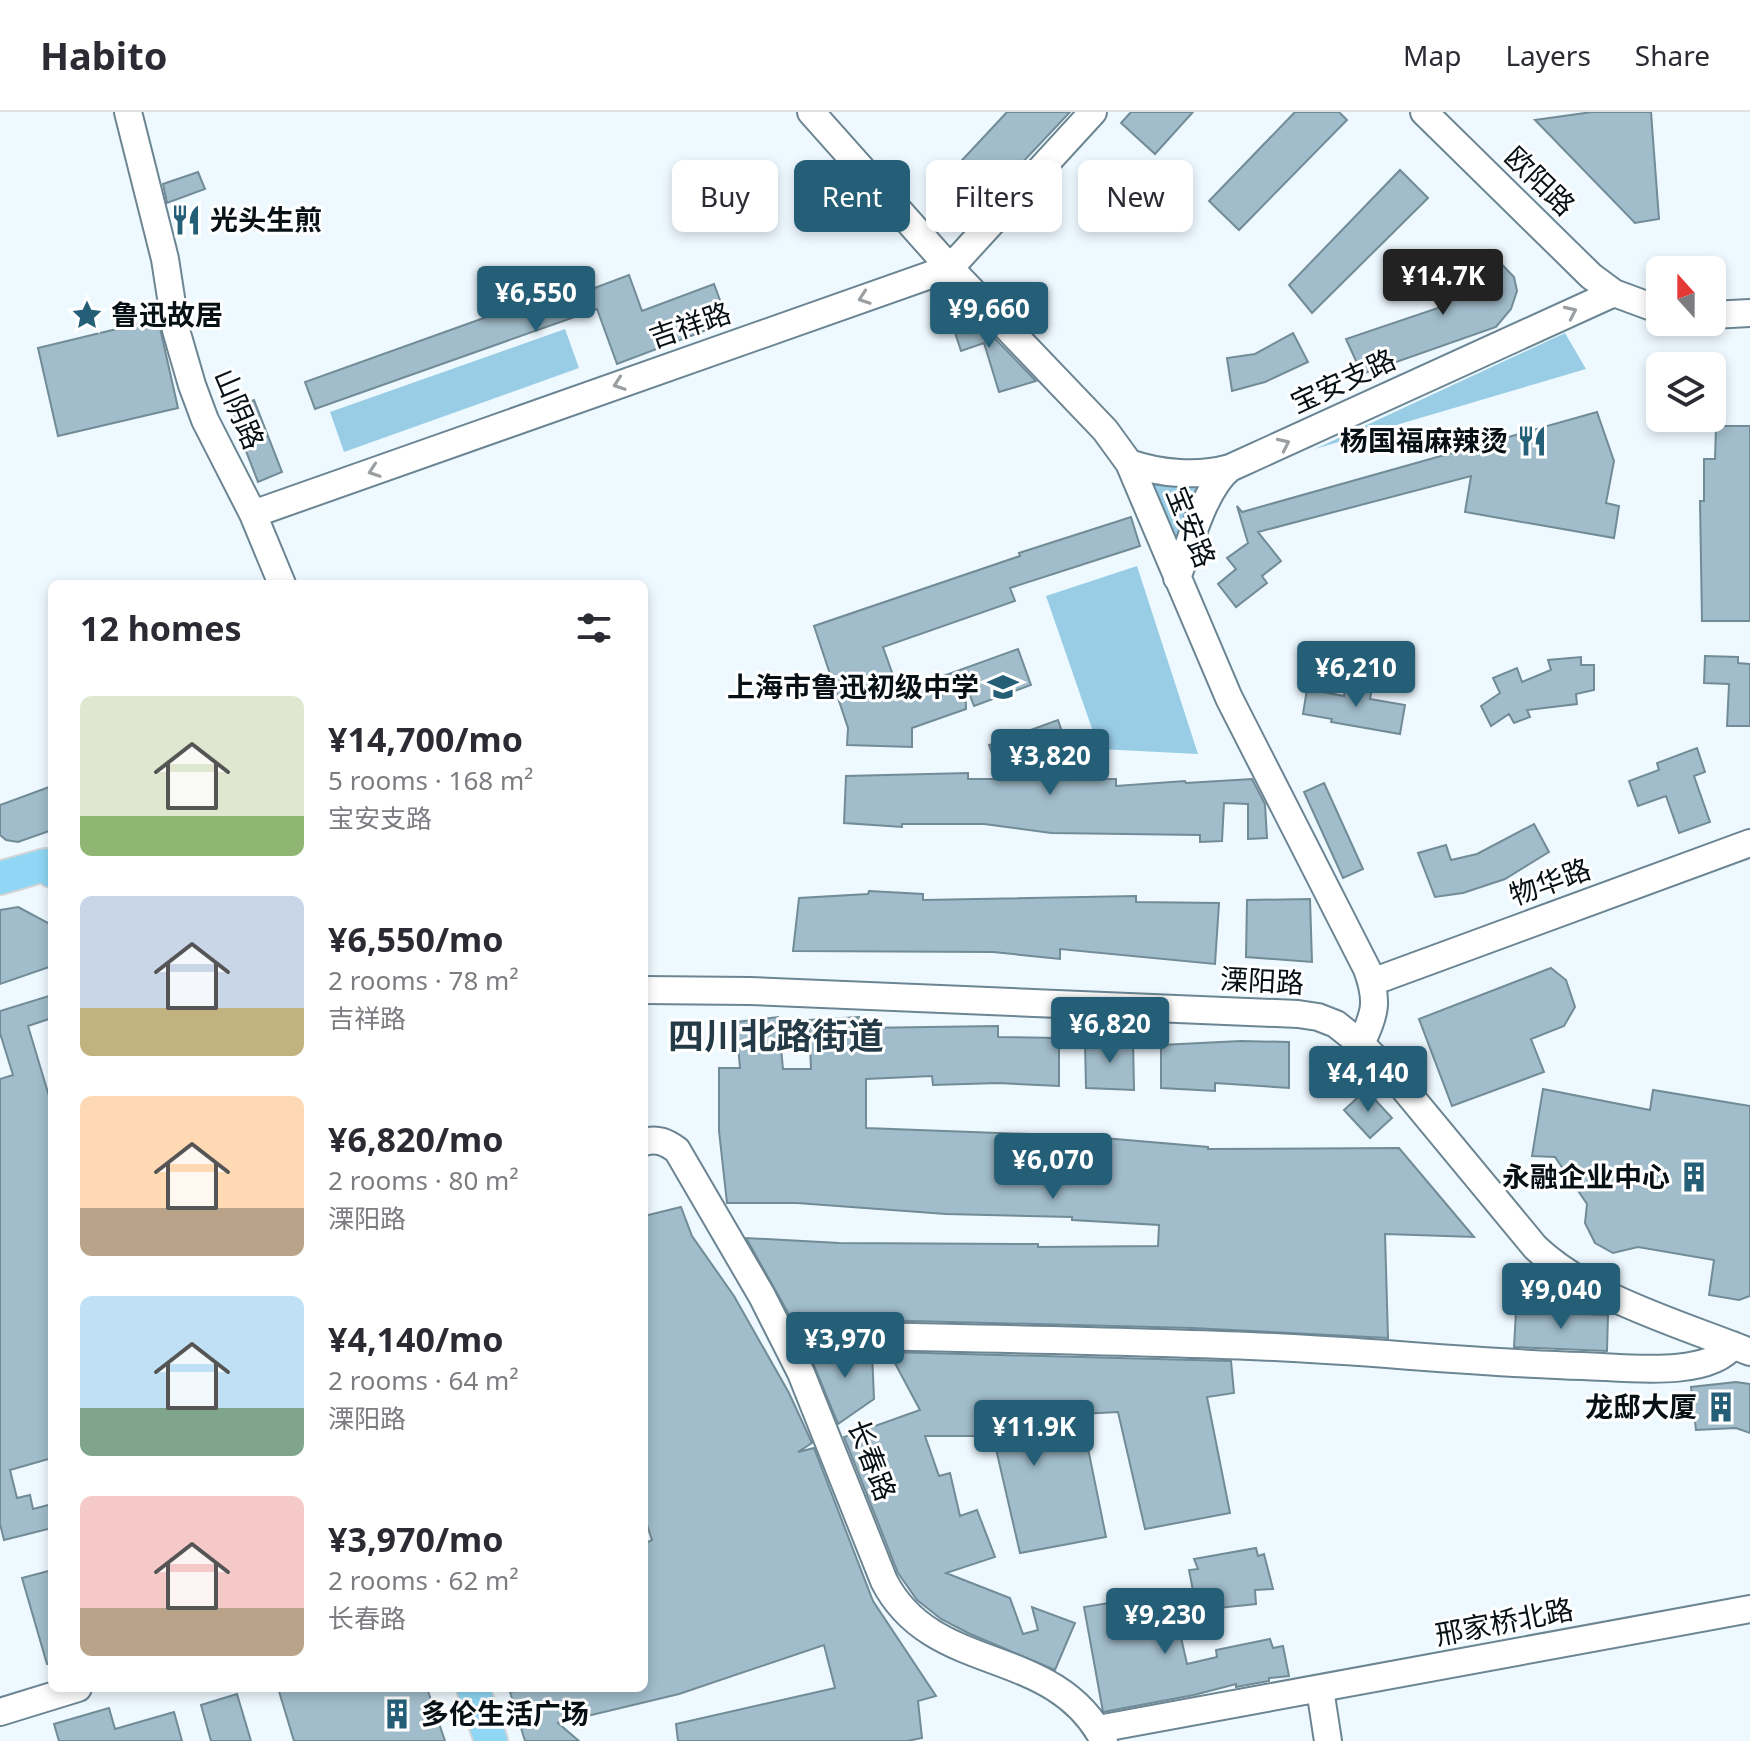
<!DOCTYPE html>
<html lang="en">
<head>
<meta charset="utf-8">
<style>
  :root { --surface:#fff; --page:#f7f7f7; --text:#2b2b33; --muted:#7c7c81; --line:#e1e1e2; --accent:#245f77 }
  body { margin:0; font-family:"Noto Sans","Noto Sans SC",sans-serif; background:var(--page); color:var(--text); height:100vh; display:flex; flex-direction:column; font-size:30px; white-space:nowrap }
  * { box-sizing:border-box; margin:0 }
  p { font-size:26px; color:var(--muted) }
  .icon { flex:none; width:44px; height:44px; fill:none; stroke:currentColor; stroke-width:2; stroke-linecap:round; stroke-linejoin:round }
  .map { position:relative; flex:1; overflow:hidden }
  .drawer { position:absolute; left:48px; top:468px; width:600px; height:1112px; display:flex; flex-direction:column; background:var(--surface); border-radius:12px; box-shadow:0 4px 12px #0003 }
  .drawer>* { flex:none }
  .hud { position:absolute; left:672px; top:48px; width:760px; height:72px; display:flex; gap:16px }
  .needle { width:52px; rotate:339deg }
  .fabs { position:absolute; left:1646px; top:144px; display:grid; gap:16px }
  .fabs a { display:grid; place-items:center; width:80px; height:80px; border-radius:12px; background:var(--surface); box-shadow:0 4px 12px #0003; font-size:40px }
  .price { position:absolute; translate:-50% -68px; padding:0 18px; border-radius:8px; background:var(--accent); color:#fff; font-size:26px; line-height:52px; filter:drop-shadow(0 2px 4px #0008) }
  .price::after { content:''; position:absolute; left:50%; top:48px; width:24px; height:18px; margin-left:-12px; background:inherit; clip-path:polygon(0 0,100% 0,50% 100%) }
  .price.active { background:#222; color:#fff }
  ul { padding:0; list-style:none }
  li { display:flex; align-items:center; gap:24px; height:200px; padding:0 32px }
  li span { display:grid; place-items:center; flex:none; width:224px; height:160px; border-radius:12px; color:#555 }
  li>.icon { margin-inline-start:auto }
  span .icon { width:96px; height:96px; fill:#fffc; stroke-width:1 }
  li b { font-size:34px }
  h2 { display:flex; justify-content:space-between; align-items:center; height:96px; padding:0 32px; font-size:34px }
  .chip { padding:0 28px; border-radius:12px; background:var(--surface); box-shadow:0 4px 12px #0003; font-size:28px; line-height:72px }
  .chip.active { background:var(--accent); color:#fff }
  header { display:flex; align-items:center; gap:48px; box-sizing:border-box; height:112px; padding:0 40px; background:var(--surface); border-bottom:2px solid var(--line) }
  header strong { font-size:38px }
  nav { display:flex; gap:44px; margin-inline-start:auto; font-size:28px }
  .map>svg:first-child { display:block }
  .green { fill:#99cde6 }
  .building { fill:#a1bcca; stroke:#718b97; stroke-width:2 }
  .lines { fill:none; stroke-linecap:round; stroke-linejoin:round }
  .minor-casing { stroke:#6b8592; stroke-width:30 }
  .major-casing { stroke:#d2d4d5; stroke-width:36 }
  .minor { stroke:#fff; stroke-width:26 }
  .major { stroke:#8fd7f5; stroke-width:32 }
  .oneway { stroke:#9b9fa1 }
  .labels { text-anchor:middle; stroke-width:6; stroke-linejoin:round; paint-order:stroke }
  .street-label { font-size:28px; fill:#061015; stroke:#fff }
  .poi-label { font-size:28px; font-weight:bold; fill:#061015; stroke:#fff; text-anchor:end }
  .district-label { font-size:36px; font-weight:bold; fill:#243b47; stroke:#fff }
</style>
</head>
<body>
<header>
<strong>Habito</strong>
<nav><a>Map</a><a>Layers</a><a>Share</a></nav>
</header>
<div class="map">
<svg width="1750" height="1629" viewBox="0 0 1750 1629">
  <rect width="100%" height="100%" fill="#eef9ff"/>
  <path class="green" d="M565,217l14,39 -235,84 -14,-40z
    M1565,221l21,36 -271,80z
    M1152,371l52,1 -29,57z
    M1137,454l61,188 -99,-5 -53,-153z"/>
  <path class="building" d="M1007,0h63l-99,105 -33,-31z
    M1131,0h62l-38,42 -34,-31z
    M1295,0h44l8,8 -108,110 -30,-29z
    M1592,0h59l8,107 -24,4 -100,-103z
    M1400,58l28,28 -116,115 -23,-28z
    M198,60l7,17 -38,14 -4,-19z
    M1488,138l26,27 3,14 -6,18 -15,18 -134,47 -16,-35 95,-32 7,-23z
    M629,163l13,36 72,-27 14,38 -111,42 -20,-55 -282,100 -10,-27 268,-96 3,9z
    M963,194l14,14 59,61 -37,11 -15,-49 -23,8 -13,-40z
    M158,207l20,89 -120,28 -20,-88z
    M1293,221l15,29 -43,20 -33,9 -5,-33 28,-4z
    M254,288l28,72 -24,10 -28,-72z
    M1597,300l17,49 -8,42 13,3 -5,32 -149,-26 6,-36 -213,56 23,29 -19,15 5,7 -31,24 -18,-23 18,-15 -9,-11 21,-15 -11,-37 5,6z
    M1716,314h34v195h-48l-2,-120h4v-42h11z
    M1131,405l9,29 -130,42 5,13 -132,46 16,45 119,-43 13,36 -57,21 -9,-23 1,26 -54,19v19l-65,-2 1,-17 -34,-102 206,-70 -1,-3z
    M1705,544l33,1v6l12,1v62h-23l2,-42 -25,-1z
    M1581,545v8h13v25l-18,4 1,10 -50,6 3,7 -16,6 -5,-9 -18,12 -10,-20 19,-13 -7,-15 24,-10 5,14 29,-12 -3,-10z
    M1346,571l26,5 -2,11 35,6 -5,29 -69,-12 1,-3 -29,-5 4,-25 37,7z
    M1058,608l20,59h38v7l69,-5 1,2 66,-4 13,25 2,34 -19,1v-35l-24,-1 -2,38 -22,1v-7l-149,-2 -67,-9h-82v3l-58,-4 2,-47 122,-3v6h34l-13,-34z
    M1697,636l8,24 -11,4 16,46 -31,11 -13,-37 -28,10 -9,-25 30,-11 -2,-7z
    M1324,671l39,86 -20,9 -39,-86z
    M52,674v44l-34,12 -12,-2 -6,-5v-30z
    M1534,712l15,28 -44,27 -42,14 -28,4 -17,-44 28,-8 5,15 26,-6z
    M869,779l54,3v6l213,-4v6l83,1 -4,61 -155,-15v10l-67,-7 -200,-1 6,-53 69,-4z
    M1310,787l2,63 -66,-5 1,-57z
    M18,795l34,18v41l-52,18v-74z
    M1551,856l15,12 9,27 -11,19 -33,13 13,33 -92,34 -33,-87z
    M52,883v23l-24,8 21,70h3v362l-42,12 7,28 13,-3 3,14 19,-5v24l-48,12 -4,-16v-445l13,-4 -13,-42v-22z
    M778,905l5,52h28l-2,-49 50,-3v11l139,-2v11l61,1v48l-61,-3 -65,2 -1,-9 -66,3v49l214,8 128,11v2l191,-1 75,89 -89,-3 3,104 -196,-10 -320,-8 -2,-4v4l-79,-2 -45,-80 93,5 199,1v3l120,-1 1,-21 -87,-5v-3l-126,-3 -149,-11h-70l-8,-72v-63h21l-4,-46z
    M1133,928l1,50 -48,-2 -1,-46z
    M1241,929l48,1v46l-74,-5v8l-54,-3v-43z
    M1543,977l107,21 3,-20 97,16v190l-11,4 -30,-5 5,-35 -76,-13 -25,6 -18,-10 -10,-20 2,-19 -32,-47 -23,-1z
    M1366,978l26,28 -22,20 -26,-28z
    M681,1095l11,29 42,60 55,97 23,50 -14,9 16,-4 59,153 63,95 -18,5 4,37 -15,3h-229l-2,-17 159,-36 -11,-43 -145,49 -121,29 21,18h-54l-15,-49 20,-4h114v-144l8,-4 -8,-24v-300z
    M1516,1199l92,4 -1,36 -93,-4z
    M808,1239l64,1 2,47 -36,25z
    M889,1240l342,9 3,32 -27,4 23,116 -85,16 -27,-117 -37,2 25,123 -86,16 -27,-117h-68l14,40 11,-3 10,43 17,-6 18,47 -49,16 64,25 13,36 15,-4 -6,-23 43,16 -20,47 -87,-37 -27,-14 -24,-19 -19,-27 -54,-136 76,-27z
    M1736,1270l14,2v49l-14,-5 -40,2 -5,-43z
    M1256,1436l2,8 6,-2 9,35 -18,1 1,14 -38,4 -2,-8 -21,1 -6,-31 9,-1 -4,-10z
    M52,1458v93l-5,1 -25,-86z
    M1171,1481l16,71 30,-7 -1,-7 54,-11 3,9 10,-2 6,30 -20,2v3l-33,6v-3l-42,11 -91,17 -19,-105z
    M278,1576h149l18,53h-151z
    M237,1582l14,47h-40l-10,-36z
    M109,1596l6,21 59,-17 8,29h-123l-5,-17z"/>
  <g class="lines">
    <g class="minor-casing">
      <path id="minor" d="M128,0l37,147 11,71 16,55 13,35 48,94 29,70
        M811,0l139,156 155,162 24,33 100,235 138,271c12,33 8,44 -6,75
        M1424,0l167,164 23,17 46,17
        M1712,203l38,-2
        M1129,351c31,11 70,14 101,5l384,-175
        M253,402l697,-246 143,-156
        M1177,466c12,-31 27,-90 53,-110
        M1372,870l378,-139
        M644,878l106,1 548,23 20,3 18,7 25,20 35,35 139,168c51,50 148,78 215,105
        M644,1030c13,-4 22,0 33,8l85,146 39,77 83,208c49,96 170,62 220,160
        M782,1222c156,4 312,6 468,12 111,4 222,17 333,20 40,1 125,13 150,-21
        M1320,1577l8,52
        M0,1600l78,-24
        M1098,1617l652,-120"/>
    </g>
    <g class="major-casing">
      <path id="major" d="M0,766l45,-13 7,6
        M473,1576l18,53"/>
    </g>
    <use href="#minor" class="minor"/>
    <use href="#major" class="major"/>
  </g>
  <defs><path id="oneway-chevron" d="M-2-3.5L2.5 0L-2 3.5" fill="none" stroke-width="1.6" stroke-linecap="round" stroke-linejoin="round" transform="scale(2)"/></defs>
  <g class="oneway">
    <use href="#oneway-chevron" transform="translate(864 186) rotate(161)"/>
    <use href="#oneway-chevron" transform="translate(1571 200) rotate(-25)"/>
    <use href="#oneway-chevron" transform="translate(619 272) rotate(161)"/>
    <use href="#oneway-chevron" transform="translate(1284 332) rotate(-25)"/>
    <use href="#oneway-chevron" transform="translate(374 359) rotate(161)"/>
  </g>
  <defs>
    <g id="restaurant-bare" transform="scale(2.4)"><path d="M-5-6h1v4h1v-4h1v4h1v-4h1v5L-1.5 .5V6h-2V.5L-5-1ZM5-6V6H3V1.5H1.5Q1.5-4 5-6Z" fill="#245f77" stroke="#fff" stroke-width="2.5" paint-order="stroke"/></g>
    <g id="sight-bare" transform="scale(2.4)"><path d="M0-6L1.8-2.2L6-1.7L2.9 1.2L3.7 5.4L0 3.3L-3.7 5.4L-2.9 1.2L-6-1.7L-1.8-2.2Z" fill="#245f77" stroke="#fff" stroke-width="2.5" paint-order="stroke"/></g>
    <g id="school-bare" transform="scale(2.4)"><path d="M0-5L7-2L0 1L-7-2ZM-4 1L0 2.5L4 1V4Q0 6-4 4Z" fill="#245f77" stroke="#fff" stroke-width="2.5" paint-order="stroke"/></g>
    <g id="building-bare" transform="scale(2.4)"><path d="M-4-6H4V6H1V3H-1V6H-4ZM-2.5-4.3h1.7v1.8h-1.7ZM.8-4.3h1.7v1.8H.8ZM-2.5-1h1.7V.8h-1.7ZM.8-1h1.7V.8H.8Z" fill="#245f77" stroke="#fff" stroke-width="2.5" paint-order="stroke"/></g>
  </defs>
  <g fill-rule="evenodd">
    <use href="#restaurant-bare" x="186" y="108"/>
    <use href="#sight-bare" x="87" y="203"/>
    <use href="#restaurant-bare" x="1532" y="329"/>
    <use href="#school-bare" x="1003" y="575"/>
    <use href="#building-bare" x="1694" y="1065"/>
    <use href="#building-bare" x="1721" y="1295"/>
    <use href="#building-bare" x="397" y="1602"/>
  </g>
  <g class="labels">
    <g class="street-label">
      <text transform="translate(1540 69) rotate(44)" y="10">欧阳路</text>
      <text transform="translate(690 213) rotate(-19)" y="10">吉祥路</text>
      <text transform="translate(1343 269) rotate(-25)" y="10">宝安支路</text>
      <text transform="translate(239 297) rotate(67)" y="10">山阴路</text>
      <text transform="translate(1191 415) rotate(68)" y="10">宝安路</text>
      <text transform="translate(1550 770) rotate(-20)" y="10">物华路</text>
      <text transform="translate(1262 869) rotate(3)" y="10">溧阳路</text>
      <text transform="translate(872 1348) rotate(69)" y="10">长春路</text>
      <text transform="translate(1504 1510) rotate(-11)" y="10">邢家桥北路</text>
    </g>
    <g class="poi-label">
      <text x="210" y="118" text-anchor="start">光头生煎</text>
      <text x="111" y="213" text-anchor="start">鲁迅故居</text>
      <text x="1508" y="339">杨国福麻辣烫</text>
      <text x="979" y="585">上海市鲁迅初级中学</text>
      <text x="1670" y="1075">永融企业中心</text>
      <text x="1697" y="1305">龙邸大厦</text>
      <text x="421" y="1612" text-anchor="start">多伦生活广场</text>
    </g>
    <g class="district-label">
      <text x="776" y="937">四川北路街道</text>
    </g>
  </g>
</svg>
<div class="fabs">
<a><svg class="needle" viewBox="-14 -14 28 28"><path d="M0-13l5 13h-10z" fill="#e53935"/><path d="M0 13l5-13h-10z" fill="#7c7c81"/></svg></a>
<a><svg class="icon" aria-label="layers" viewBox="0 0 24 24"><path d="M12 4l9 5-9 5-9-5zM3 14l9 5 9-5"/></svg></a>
</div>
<b class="price active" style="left:1443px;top:205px">¥14.7K</b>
<b class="price" style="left:536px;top:222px">¥6,550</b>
<b class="price" style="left:989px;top:238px">¥9,660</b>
<b class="price" style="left:1356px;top:597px">¥6,210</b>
<b class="price" style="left:1050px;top:685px">¥3,820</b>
<b class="price" style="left:1110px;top:953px">¥6,820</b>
<b class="price" style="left:1368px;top:1002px">¥4,140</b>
<b class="price" style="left:1053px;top:1089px">¥6,070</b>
<b class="price" style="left:1561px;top:1219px">¥9,040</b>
<b class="price" style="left:845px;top:1268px">¥3,970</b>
<b class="price" style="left:1034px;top:1356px">¥11.9K</b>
<b class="price" style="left:1165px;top:1544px">¥9,230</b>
<div class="hud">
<a class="chip">Buy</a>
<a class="chip active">Rent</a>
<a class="chip">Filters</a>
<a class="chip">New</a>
</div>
<section class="drawer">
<h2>12 homes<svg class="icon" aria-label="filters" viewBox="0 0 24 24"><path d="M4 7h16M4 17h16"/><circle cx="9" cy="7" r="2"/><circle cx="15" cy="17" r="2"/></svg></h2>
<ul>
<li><span style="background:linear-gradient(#dfe7d0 75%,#8fb573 0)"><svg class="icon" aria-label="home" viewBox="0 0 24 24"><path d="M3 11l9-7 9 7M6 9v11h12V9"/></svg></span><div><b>¥14,700/mo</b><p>5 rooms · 168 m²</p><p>宝安支路</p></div></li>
<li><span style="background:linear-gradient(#c9d6e8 70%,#c2b280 0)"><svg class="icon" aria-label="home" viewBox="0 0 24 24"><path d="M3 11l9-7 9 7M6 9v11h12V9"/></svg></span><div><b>¥6,550/mo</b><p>2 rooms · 78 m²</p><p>吉祥路</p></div></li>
<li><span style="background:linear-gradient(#ffd9b3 70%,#b9a48a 0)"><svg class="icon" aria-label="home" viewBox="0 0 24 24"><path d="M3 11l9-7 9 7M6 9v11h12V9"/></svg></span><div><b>¥6,820/mo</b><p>2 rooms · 80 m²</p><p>溧阳路</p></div></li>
<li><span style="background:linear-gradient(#bfe0f5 70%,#7fa58c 0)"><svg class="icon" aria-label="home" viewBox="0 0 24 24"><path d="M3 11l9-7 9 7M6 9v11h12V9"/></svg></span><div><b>¥4,140/mo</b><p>2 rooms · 64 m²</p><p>溧阳路</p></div></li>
<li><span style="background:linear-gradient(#f6c9c9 70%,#b9a48a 0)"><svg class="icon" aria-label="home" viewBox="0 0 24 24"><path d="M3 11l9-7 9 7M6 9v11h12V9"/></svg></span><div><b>¥3,970/mo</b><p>2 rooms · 62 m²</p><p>长春路</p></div></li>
</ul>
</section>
</div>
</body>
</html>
